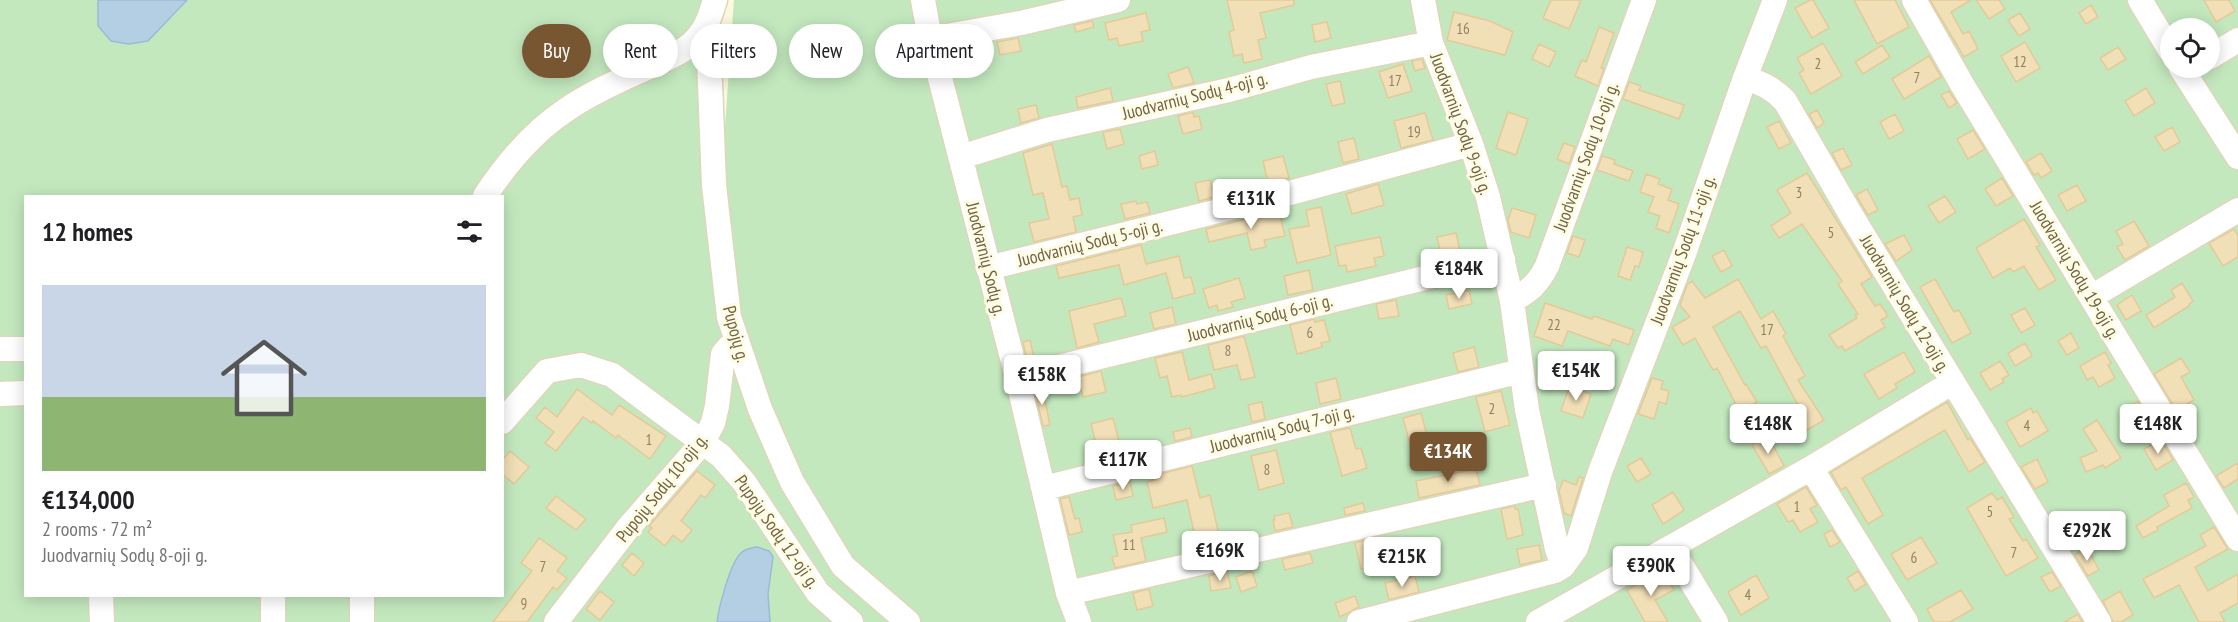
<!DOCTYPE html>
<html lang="en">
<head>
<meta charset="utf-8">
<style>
  :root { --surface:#fff; --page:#f6f6f6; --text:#202124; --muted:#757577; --line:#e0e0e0; --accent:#795632 }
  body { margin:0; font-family:"PT Sans Narrow",sans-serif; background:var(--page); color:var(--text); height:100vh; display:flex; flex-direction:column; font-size:22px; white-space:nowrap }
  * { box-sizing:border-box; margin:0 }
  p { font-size:20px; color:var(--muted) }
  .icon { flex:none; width:33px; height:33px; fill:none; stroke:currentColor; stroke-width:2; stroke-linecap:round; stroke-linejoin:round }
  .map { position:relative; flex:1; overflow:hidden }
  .details { position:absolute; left:24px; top:195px; width:480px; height:402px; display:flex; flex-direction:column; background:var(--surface); border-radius:0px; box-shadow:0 3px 15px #0003 }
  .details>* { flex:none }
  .top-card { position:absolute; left:522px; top:24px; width:570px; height:54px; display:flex; gap:12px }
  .controls { position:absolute; left:2160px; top:18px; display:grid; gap:12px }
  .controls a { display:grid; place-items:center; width:60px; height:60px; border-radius:50%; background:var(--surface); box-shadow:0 3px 15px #0003; font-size:30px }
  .price { position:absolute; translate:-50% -51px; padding:0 14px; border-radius:6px; background:#fff; color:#222; font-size:20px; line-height:39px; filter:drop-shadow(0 2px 3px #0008) }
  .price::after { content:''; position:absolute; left:50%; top:36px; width:18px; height:14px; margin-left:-9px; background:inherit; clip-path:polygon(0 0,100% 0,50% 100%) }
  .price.selected { background:var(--accent); color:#fff }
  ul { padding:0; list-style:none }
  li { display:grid; align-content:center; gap:12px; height:318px; padding:0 18px }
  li+li { border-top:2px solid var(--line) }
  li span { display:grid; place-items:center; height:186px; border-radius:0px; color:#555 }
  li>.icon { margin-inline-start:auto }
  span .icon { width:108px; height:108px; fill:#fffc; stroke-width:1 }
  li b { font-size:26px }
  h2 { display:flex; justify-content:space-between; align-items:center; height:72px; padding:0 18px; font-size:26px }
  .chip { padding:0 21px; border-radius:27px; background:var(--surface); box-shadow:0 3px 15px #0003; font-size:21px; line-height:54px }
  .chip.selected { background:var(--accent); color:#fff }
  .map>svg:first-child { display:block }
  .green { fill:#c3e8be; fill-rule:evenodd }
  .water { fill:#b4cfe4; stroke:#9abbd6; stroke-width:1.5 }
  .building { fill:#f1dfb7; stroke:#e3ca97; stroke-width:1.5 }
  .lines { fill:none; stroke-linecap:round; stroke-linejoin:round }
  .minor-casing { stroke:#dfd6bb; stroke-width:27 }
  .minor { stroke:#fff; stroke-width:24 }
  .labels { text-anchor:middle; stroke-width:6; stroke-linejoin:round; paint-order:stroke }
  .number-label { font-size:15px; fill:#918163 }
  .street-label { font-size:18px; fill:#716247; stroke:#fffce4 }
</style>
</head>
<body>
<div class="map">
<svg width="2238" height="622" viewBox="0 0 2238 622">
  <rect width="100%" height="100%" fill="#fcf9df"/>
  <path class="green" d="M0,0h98v26l73,-8 16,-18h515l20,168 12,-168h1504v622h-2238zM2170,28h40v40h-40zM26,196h476v400h-476z"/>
  <path class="water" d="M98,0h89l-39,41 -19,3 -18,-3 -13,-15z
    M757,547l12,4 4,6 -5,37 2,28h-53c2,-16 13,-57 23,-68 4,-5 11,-6 17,-7z"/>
  <path class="building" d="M1227,0h67v5l-34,8 6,25 -8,2 4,19 -18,4 -2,-9 -8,2 -5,-24 5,-2z
    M1551,0h30l-12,29 -26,-11z
    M1810,0h3l16,28 -17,10 -17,-30z
    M1854,0h41l14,27 -32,17z
    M1930,0h41l-20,12 12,22 6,-3 9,18 -14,8z
    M1976,0h23l6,9 -16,10z
    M2204,0h25l6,11 -19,11z
    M2091,5l7,12 -12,7 -7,-11z
    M1454,12l36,9 23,11 -8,23 -58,-15z
    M1146,13l4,17 -9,2 2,9 -24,5 -2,-8 -8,2 -4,-17z
    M2020,13l10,16 -11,7 -11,-16z
    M1092,21l2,6 -18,5 -2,-7z
    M1327,22l4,16 -16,4 -3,-17z
    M1599,27l15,6 -13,35 3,1 -6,17 -23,-10 7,-16 4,2z
    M1018,38l3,13 -21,4 -3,-13z
    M2025,42l15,26 -24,14 -15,-26z
    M1823,43l19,33 -31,18 -12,-21 5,-3 -7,-12z
    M1539,44l17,8 -7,15 -17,-8z
    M1882,45l8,12 -27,17 -8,-12z
    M2118,47l8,12 -18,11 -8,-12z
    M1929,56l12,21 -37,22 -12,-20z
    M1422,59l3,9 -10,3 -3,-10z
    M1403,64l9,27 -24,7 -9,-26z
    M1188,67l6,16 -21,5 -5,-14z
    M1340,81l5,22 -13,3 -6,-22z
    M1629,82l12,4 -2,4 45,15 -5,14 -56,-20z
    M1110,88l3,13 -35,7 -2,-11z
    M2146,88l9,15 -21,13 -9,-15z
    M1949,91l8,12 -8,5 -8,-13z
    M1036,105l3,13 -18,5 -3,-14z
    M1817,110l7,13 -7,5 -8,-14z
    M1193,112l1,5 5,-1 3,13 -19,5 -5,-18z
    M1508,112l20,7 -12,36 -20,-7z
    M1425,113l8,27 -32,8 -7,-27z
    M1895,114l9,17 -15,8 -9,-17z
    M1779,121l12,22 -12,6 -12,-22z
    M2172,127l8,15 -16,9 -9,-14z
    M1120,129l4,15 -17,5 -4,-17z
    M1973,130l12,19 -17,10 -11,-20z
    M1354,138l5,21 -16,4 -5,-21z
    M1564,143l11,4 -6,17 -12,-5z
    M1052,144l10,43 5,-1 3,14 9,-2 3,17 -9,2 3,15 -42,10 -5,-19 20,-4 -6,-26 -10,2 -10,-42z
    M1843,148l9,17 -11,5 -9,-17z
    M1155,151l3,14 -16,4 -3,-13z
    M2041,153l11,18 -11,7 -3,-5 -4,2 -8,-13z
    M1283,156l6,22 -21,5 -5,-22z
    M1602,156l13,4 -1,4 19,7 -4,10 -32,-11z
    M1807,173l65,104 -11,7 14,22 5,-2 8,12 -7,4 4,7 -40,24 -3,-5 -4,2 -9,-13 28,-17 -2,-3 3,-1 -20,-30 4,-3 -40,-57 -23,14 -8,-12 20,-13 -14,-23z
    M1646,174l14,5 -2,5 14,5 -4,11 11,4 -10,29 -13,-5 4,-12 -12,-4 6,-15 -14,-5z
    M2002,178l11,18 -17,10 -11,-17z
    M1210,180l4,17 -15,4 -4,-18z
    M1378,184l6,21 -32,9 -6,-20z
    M2077,185l9,16 -19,10 -9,-16z
    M1867,189l11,21 -10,5 -12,-20z
    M1945,196l11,16 -17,11 -11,-17z
    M1136,201l1,3 10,-2 3,11 -25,6 -4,-15z
    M1321,207l10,48 -34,8 -8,-34 20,-3 -3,-16z
    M1512,208l24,7 -7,23 -18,-6 -3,-12z
    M1279,211l6,25 -21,4 2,7 -15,3 -4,-17 -38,9 -3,-13z
    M2024,219l16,26 -4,2 20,33 -17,10 -15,-24 -11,6 -3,-4 -17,10 -17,-30z
    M2134,221l15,25 -24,14 -8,-13 6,-3 -7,-13z
    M2234,229l4,7v21l-15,9 -14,-23z
    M1456,233l4,18 -19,4 -4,-18z
    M1904,235l8,15 -16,11 -11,-17z
    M1573,236l12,4 -6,17 -12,-4z
    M1380,237l4,19 -10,2 2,8 -29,6 -1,-7 -7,1 -4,-20z
    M1141,245l5,19 33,-8 5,22 7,-1 4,16 -22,6 -7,-26 -42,12 -5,-20 -60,13 -3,-12z
    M1627,247l16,5 -4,15 -4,-1 -5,14 -12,-4z
    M1724,250l8,16 -11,6 -9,-16z
    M1309,270l4,20 -25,5 -4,-19z
    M1239,278l6,20 -14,4 2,5 -15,4 -1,-6 -8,3 -6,-19z
    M1738,279l23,40 12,-8 13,23 -3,2 22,40 -7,4 26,40 -17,10 -13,-20 5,-3 -33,-61 -5,2 -21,-37 -27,16 32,58 1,-1 11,18 -17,10 -23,-44 -4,2 -18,-32 -12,7 -11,-18 18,-10 -10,-12 7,-20 5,-4 13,17z
    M1935,279l19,33 5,-2 12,23 -19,10 -32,-56z
    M2182,283l11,18 -4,3v2l-35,22 -8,-13 29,-18 -4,-7z
    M1469,290l3,14 -23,5 -3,-14z
    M2132,295l9,16 -15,9 -9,-15z
    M1121,298l5,18 -32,8 5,18 -22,6 -8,-37z
    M1396,300l3,16 -20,3 -3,-15z
    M1545,303l47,16 2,-3 40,14 -5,15 -16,-6 -3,7 -42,-15 -6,15 -28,-10z
    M1172,307l4,17 -22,5 -4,-16z
    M2025,308l10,17 -14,8 -10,-18z
    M1314,319l1,3 9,-2 6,21 -9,2 1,4 -25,7 -7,-29z
    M2071,333l8,15 -12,7 -9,-14z
    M1244,336l11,41 -14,3 -4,-15 -23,5 -6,-25z
    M1030,340l4,18 -7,2 -4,-18z
    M2025,343l7,13 -17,10 -7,-13z
    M1474,347l5,20 -21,5 -5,-19z
    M1182,352l7,28 22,-6 4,14 -33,9 -1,-2 -9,2 -5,-21 -7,2 -5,-20z
    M1904,352l11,20 -20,12 2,4 -18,11 -15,-25z
    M2105,352l6,11 -3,2 7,13 -16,9 -6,-10 -6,3 -7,-14z
    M2181,358l9,14 -9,5 13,23 -18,10 -22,-36z
    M2000,361l9,14 -7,4 2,3 -14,8 -10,-17z
    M1101,371l5,21 -23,5 -5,-20z
    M1336,378l5,21 -21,5 -4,-21z
    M1652,378l11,3 -2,8 8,2 -3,13 -7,-2 -5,17 -16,-5z
    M1042,386l8,39 -7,1 -9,-38z
    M1569,387l22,7 -8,24 -22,-7z
    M577,389l35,26 7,-10 47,31 -16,23 -32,-24 -2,3 -23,-17 -1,2 -9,-6 -27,34 -11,-8 9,-11 -18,-14 9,-11 12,10z
    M1501,391l9,34 -25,7 -9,-35z
    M2138,401l9,15 -8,5 -9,-15z
    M1262,402l3,17 -13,3 -4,-17z
    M1947,402l21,38 2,-2 15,24 -16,10 -24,-42 -83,48 21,37 -15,9 -22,-37 -5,3 -10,-18z
    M2031,408l2,5 4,-2 11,20 -28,16 -14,-25z
    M1421,413l8,30 -18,5 -8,-30z
    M1113,418l9,36 -22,6 -9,-36z
    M2097,420l24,38 -16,10 -2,-3 -17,7 -6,-14 17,-7 -14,-22z
    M1190,428l2,9 -17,4 -2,-9z
    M1350,428l6,21 5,-1 6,20 -25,8 -12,-44z
    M1768,436l16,30 -15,8 -17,-29z
    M2161,440l12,20 -17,10 -12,-21z
    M1276,450l8,33 -25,7 -8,-34z
    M510,451l19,16 -15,17 -12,-10v-14z
    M1641,458l10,16 -14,8 -10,-16z
    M2037,459l11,23 -13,7 -14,-22z
    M2238,463v16l-14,9 -8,-12z
    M1192,466l8,32 10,-3 11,49 -19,4 -2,-12 -5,1 -8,-37 -34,8 -6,-26 10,-3 -1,-4z
    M1476,469l4,16 -61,13 -3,-17z
    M697,471l18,14 -10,13 -4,-3 -20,26 11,9 -10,12 -9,-7 -8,11 -17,-14 4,-4 -3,-2z
    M1579,477l4,1 -12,38 -7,-3 -5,-22 4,-11 13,5z
    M1130,482l3,14 -17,4 -3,-14z
    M2186,483l8,14 -6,3 4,8 -35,19 1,3 -15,8 -7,-12 33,-20 -5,-11z
    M1806,487l11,18 -7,4 8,13 -18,10 -7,-12 -5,2 -11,-18z
    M1673,492l11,18 -21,14 -11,-19z
    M1992,493l5,7 5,-3 12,20 -5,2 14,22 3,-2 12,19 -32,18 -39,-68z
    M556,496l30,23 -10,11 -30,-22z
    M1069,497l6,22 4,-1 3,14 -13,3 -9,-36z
    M1363,503l2,8 -20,4 -1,-7z
    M1515,506v3h3l5,26 -16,4 -6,-30z
    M2058,512l9,15 -7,4 -9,-15z
    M1289,513l4,14 -18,4 -2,-11h2l-1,-4z
    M1164,518l3,14 -26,6 5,23 -31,7 -3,-11 6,-1 -5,-21 19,-3 -1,-7z
    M2214,527l14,22 -33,18 13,24 30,-17v29l-18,10 5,9h-26l-20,-37 -25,13 -11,-19 63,-33 -6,-11z
    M1832,530l8,12 -10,5 -6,-13z
    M1921,537l16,26 -30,17 -16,-26z
    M539,538l28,20 -10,13 10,7 -10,12 -4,-3 -26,35h-34l39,-51 -11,-8z
    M1369,539l10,25 -18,5 -6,-26z
    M1539,545l3,15 -22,5 -3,-16z
    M2087,548l12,22 -11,6 -13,-21z
    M632,553l12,10 -10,13 -12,-11z
    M1310,553l3,10 -28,7 -3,-11z
    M1663,570l11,20 -19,10 13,22h-23l-18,-32z
    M1227,571l4,17 -20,3 -2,-15z
    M1252,571l5,15 -16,6 -5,-15z
    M1858,571l8,13 -11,7 -8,-13z
    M2052,572l9,14 -11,6 -9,-15z
    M1756,575l13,23 -28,17 -13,-23z
    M1415,576l4,16 -30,8 -4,-17z
    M1149,589l4,17 -16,4 -4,-17z
    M1961,590l12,19 -23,13h-16l-7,-13z
    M600,591l14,11 -14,18 -14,-11z
    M2120,591l13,24 -12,7h-8l-10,-21z
    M1355,596l4,11 -19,10 -5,-14z
    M2078,614l4,8h-18z"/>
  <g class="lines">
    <g class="minor-casing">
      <path id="minor" d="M923,0l7,39 87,338 51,216 11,29
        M1423,0l8,43 40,101 17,53 24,104 15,109 30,139 6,17
        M1914,0l49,86 275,453
        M2140,0l30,50
        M698,38l6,7 5,12 5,128 15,132 31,92 32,73 51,84 65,56
        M930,39l91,-16 97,-23
        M2210,57l28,-17
        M2181,68l57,89
        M1745,78c16,5 28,10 40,23l66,114 248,407
        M961,157l86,-27 182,-40 82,-23 120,-24
        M485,196c21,-32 48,-64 81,-86 26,-18 57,-31 85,-44 16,-8 36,-15 47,-29 9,-10 13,-24 17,-37
        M988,268l287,-71 196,-53
        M2091,297l147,-87
        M1512,301c17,-10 26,-17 35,-35l97,-266
        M0,349h26
        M1017,377l486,-118
        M0,394l26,-1
        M502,422l45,-51 34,-6 31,10 109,81 23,26 74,111 33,29
        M1811,468l95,154
        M1044,488l477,-117
        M1671,548l45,74
        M1068,593l476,-108
        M101,596l1,26
        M273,596v26
        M362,596v26
        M556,622l72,-94 75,-86 10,-19 4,-17 6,-52 6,-7 8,-2
        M1359,622l196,-51 8,-5 13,-18 24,-76 84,-218 61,-176 30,-78
        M1538,622l273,-154 142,-86"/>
    </g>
    <use href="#minor" class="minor"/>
  </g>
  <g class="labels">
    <g class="number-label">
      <text x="1463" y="34">16</text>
      <text x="2020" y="67">12</text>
      <text x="1818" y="69">2</text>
      <text x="1917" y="83">7</text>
      <text x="1395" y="86">17</text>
      <text x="1414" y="137">19</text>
      <text x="1799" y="198">3</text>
      <text x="1831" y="238">5</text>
      <text x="1554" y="330">22</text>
      <text x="1767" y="335">17</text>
      <text x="1310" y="338">6</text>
      <text x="1228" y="356">8</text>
      <text x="1492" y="414">2</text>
      <text x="2027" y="431">4</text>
      <text x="649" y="445">1</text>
      <text x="1267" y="475">8</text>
      <text x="1797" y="512">1</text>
      <text x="1990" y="517">5</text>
      <text x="1129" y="550">11</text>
      <text x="2014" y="558">7</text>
      <text x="1914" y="563">6</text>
      <text x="543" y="572">7</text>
      <text x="1748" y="600">4</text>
      <text x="524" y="609">9</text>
    </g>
    <g class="street-label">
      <text transform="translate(1195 96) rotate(-14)" y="6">Juodvarnių Sodų 4-oji g.</text>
      <text transform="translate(1461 124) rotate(70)" y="6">Juodvarnių Sodų 9-oji g.</text>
      <text transform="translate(1586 157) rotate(-70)" y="6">Juodvarnių Sodų 10-oji g.</text>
      <text transform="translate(1090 243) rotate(-14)" y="6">Juodvarnių Sodų 5-oji g.</text>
      <text transform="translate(1683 250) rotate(-70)" y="6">Juodvarnių Sodų 11-oji g.</text>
      <text transform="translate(986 259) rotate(76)" y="6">Juodvarnių Sodų g.</text>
      <text transform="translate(2075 270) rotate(59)" y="6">Juodvarnių Sodų 19-oji g.</text>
      <text transform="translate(1905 304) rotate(59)" y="6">Juodvarnių Sodų 12-oji g.</text>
      <text transform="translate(1260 318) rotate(-14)" y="6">Juodvarnių Sodų 6-oji g.</text>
      <text transform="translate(736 334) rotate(75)" y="6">Pupojų g.</text>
      <text transform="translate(1282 429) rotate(-14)" y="6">Juodvarnių Sodų 7-oji g.</text>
      <text transform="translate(662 488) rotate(-51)" y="6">Pupojų Sodų 10-oji g.</text>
      <text transform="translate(777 532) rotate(55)" y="6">Pupojų Sodų 12-oji g.</text>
    </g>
  </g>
</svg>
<div class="controls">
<a><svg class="icon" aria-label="locate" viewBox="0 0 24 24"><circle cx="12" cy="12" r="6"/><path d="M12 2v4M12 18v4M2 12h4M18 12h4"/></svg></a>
</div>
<b class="price" style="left:1251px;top:230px">€131K</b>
<b class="price" style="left:1459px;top:300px">€184K</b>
<b class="price" style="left:1576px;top:402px">€154K</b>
<b class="price" style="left:1042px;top:406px">€158K</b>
<b class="price" style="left:1768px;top:455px">€148K</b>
<b class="price" style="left:2158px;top:455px">€148K</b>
<b class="price selected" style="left:1448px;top:483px">€134K</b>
<b class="price" style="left:1123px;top:491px">€117K</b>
<b class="price" style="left:2087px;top:562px">€292K</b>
<b class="price" style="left:1220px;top:582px">€169K</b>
<b class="price" style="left:1402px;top:588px">€215K</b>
<b class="price" style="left:1651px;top:597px">€390K</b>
<div class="top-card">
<a class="chip selected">Buy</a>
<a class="chip">Rent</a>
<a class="chip">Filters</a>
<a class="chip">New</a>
<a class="chip">Apartment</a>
</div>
<section class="details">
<h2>12 homes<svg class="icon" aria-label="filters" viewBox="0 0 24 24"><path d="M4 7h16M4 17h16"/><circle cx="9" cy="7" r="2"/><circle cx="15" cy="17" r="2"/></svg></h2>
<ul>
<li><span style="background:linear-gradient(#c9d6e8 60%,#8fb573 0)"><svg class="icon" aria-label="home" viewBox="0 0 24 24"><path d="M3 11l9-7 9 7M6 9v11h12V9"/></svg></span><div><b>€134,000</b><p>2 rooms · 72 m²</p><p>Juodvarnių Sodų 8-oji g.</p></div></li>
</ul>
</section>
</div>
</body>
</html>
